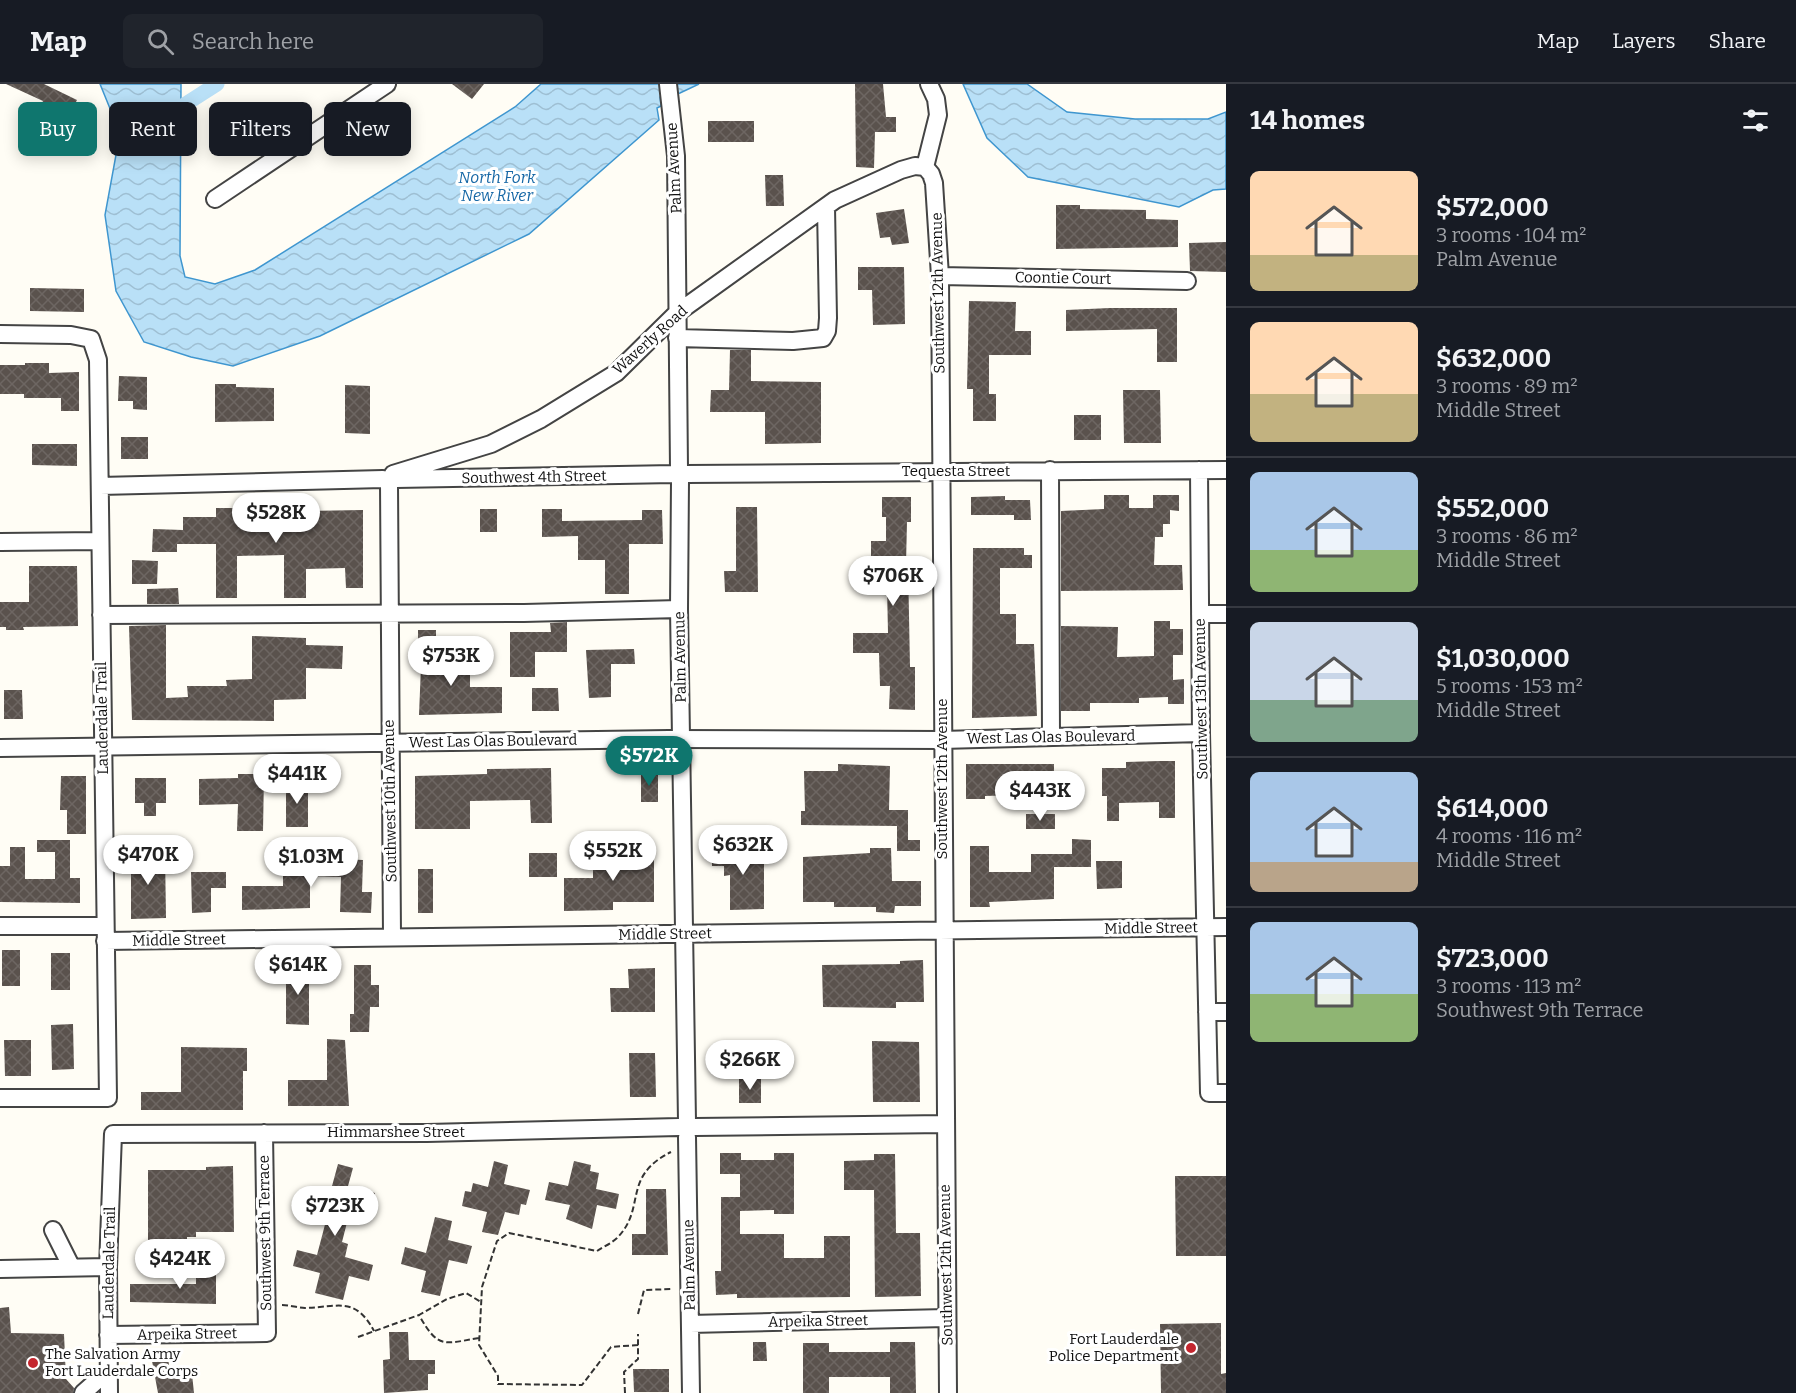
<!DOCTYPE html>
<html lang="en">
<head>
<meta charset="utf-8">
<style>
  :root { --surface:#171b24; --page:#20242c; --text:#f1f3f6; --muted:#9ea1a6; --line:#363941; --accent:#0f766e }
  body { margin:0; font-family:Bitter,serif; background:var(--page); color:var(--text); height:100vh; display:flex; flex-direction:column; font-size:22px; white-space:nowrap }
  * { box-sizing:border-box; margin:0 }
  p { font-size:20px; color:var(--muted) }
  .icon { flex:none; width:33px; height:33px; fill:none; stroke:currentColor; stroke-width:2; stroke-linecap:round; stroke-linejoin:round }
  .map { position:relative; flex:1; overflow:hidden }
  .details { display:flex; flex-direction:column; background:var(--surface); width:570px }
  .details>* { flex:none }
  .guide { position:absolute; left:18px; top:18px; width:570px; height:54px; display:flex; gap:12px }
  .price { position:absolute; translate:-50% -51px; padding:0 14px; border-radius:21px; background:#fff; color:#222; font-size:20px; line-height:39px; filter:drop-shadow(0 2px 3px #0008) }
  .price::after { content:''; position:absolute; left:50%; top:36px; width:18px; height:14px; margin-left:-9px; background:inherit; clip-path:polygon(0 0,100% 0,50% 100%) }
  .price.active { background:var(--accent); color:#fff }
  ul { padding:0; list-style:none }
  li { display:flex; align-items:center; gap:18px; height:150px; padding:0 24px }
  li+li { border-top:2px solid var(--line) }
  li span { display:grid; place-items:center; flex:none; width:168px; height:120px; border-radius:9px; color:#555 }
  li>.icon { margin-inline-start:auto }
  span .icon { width:72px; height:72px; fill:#fffc; stroke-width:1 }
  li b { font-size:26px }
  h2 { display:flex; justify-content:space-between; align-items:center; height:72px; padding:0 24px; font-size:26px }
  .tag { padding:0 21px; border-radius:9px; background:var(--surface); box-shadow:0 3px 15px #0003; font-size:21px; line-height:54px }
  .tag.active { background:var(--accent); color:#fff }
  header { display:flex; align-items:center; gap:36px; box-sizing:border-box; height:84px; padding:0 30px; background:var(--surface); border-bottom:2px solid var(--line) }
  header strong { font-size:28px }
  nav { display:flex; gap:33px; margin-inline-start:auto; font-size:21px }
  .search { width:420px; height:54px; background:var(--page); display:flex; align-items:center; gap:15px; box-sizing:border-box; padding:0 21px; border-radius:9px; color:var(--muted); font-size:22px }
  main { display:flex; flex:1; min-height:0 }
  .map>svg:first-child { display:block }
  .water { fill:url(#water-waves); stroke:#3f96cf; stroke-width:1.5 }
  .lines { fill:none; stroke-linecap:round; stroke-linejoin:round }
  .canal { stroke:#b9e0f7; stroke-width:15 }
  .building { fill:url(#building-cross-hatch) }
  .minor-casing { stroke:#444; stroke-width:20 }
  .path { stroke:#333; stroke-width:2; stroke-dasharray:6 3; stroke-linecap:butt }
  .minor { stroke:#fff; stroke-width:16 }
  .poi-dot { fill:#c4262e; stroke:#fff; stroke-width:2 }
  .labels { text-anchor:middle; stroke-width:6; stroke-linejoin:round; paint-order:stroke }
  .street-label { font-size:15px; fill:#111; stroke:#fff }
  .poi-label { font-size:15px; fill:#111; stroke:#fff; text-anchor:end }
  .water-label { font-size:16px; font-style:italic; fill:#1768a6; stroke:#fff }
</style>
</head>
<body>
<header>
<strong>Map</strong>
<div class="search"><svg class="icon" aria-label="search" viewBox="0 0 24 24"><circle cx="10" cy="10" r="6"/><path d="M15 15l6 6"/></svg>Search here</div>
<nav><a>Map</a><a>Layers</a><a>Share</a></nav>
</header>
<main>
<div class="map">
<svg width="1226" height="1309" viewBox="0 0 1226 1309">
  <defs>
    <pattern id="water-waves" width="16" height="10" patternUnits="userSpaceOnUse" patternTransform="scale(1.5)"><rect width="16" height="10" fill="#b9e0f7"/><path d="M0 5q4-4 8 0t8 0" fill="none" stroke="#9ebfd3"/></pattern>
    <pattern id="building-cross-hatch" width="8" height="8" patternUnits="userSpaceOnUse" patternTransform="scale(1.5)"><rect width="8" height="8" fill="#5a524d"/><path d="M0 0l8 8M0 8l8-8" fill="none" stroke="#6d6662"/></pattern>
  </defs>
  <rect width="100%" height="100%" fill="#fffdf5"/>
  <path class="water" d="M100,0h81l-1,172 5,21 30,7 40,-14 260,-163 26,-23h158l-19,9 -20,4 1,9 -4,2 2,12 -130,114 -209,102 -87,30 -42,-9 -47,-15 -28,-51 -11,-76 15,-82z
    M963,0h64l40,28 68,7h73l18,-7v77l-13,1 -34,17 -151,-30 -41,-39z"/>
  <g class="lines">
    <path class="canal" d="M181,23l36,-23"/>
  </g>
  <path class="building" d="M6,0h38l33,16 -19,38 -27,-13 12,-24z
    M452,0h32l-12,15z
    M855,0h28l3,33h10v15h-21l-1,36 -18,-1z
    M708,37h46v21h-46z
    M765,91h18l1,31h-18z
    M1056,121h24v4l66,1v9l32,1v27l-122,2z
    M904,125l5,34 -17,2 -2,-8 -10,1 -4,-25z
    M1226,158v30l-36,-1 -1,-28z
    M858,183h46l1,57 -32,1 -1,-35h-14z
    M30,204l54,1v23l-54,-1z
    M969,217l47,1 -1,29h16v24h-42v39h7v27h-23v-32h-6z
    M1110,224h67v54h-20v-33l-91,2v-21z
    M730,266h21v31l70,1v61l-56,1v-32h-55l1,-22h18z
    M25,279h24v10l30,-1v39h-18v-13h-37v-4h-24v-29h25z
    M119,292l28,1v33l-14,-1v-8h-15z
    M215,300h21v3l38,1v33l-59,1z
    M345,301l25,1v48l-25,-1z
    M1123,306h37l1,53h-37z
    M1074,331h27v25h-27z
    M121,353h27v22h-27z
    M32,360h45v22l-45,-1z
    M1104,411h25v13h24v-13h26v16l-9,-1v14h-7v13h-8l-1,28h28l1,25 -122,1v-80l43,-2z
    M1005,412v4h25l1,20h-17v-5h-43v-18z
    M882,413h29v25h-4l-1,42h2l2,103h5v43l-26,-1 1,-23h-10l-1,-33h-26v-20h35l-1,-46h-16v-46h15v-24h-4z
    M284,423h22v4l57,-1v78h-17l-1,-20 -39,1v29h-22v-43l-47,1v42h-21v-54h-39v8h-25l1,-23 30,1v-13h33v-9h21v8h47z
    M736,423h21l1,85h-33l-1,-21h12z
    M480,425h17v23h-17z
    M542,425h20v12l80,-1v-10h20l1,34h-34v50h-24v-34h-27v-24l-36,1z
    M973,464h51v7h8v13h-32v46h16v30h18l3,72 -65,2z
    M132,476l26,1 -1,23h-25z
    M29,482h48l1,60 -55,1 1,3h-18v-3h-6v-25h29z
    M178,504l1,16h-32v-15z
    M1154,537h16v8h13v26h-10v25l11,-1v25h-16v-7l-29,1v5h-49v8h-29v-85l57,1 -1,30 37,-1z
    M567,538v30h-32v25h-25v-45h41l-1,-9z
    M166,541v73l22,-1 -1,-11h40l-1,-6 26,-1v-43l54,2v7l37,1 -1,23 -36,-1v31l-32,1v21l-142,-1 -3,-94z
    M418,546h18v44l34,-1v14h32v26l-83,2 2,-49h-3z
    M634,565l1,15h-24v33l-22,1 -3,-48z
    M532,604h26l1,23h-27z
    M4,606h18l1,29h-19z
    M1159,677h16v57h-16v-16l-40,1v18h-12v-25h-5v-28h24v-6z
    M838,680l52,2 -1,44h19v30h12v11h-23v-25l-96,-1v-14h4l-1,-40h34z
    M966,680h88v22h-36v9l-33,1v3h-19z
    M551,684l1,55h-21l-1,-23 -60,1v28h-55v-53l72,-2v-5z
    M641,688h17v30h-17z
    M238,690h26l-1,57h-26l1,-27 -39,1v-26l39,-1z
    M61,692h25v58h-19v-24h-7z
    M135,694h31v25h-10v13h-12v-13h-9z
    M286,699h22v44h-22z
    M1026,730h29v15h-29z
    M1072,755l19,1v27h-37v32l-65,3 1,5h-20v-61h19v26h42v-18h41z
    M37,756h33v38h10v25l-80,-1v-36h10v-19h15v32h30v-27h-18z
    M764,764v61l-34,1v-35l-6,1v-10h-12v-17z
    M870,764h21l1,33h29v25h-26l-1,7 -18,-1v-5h-42v-5h-31v-45l67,-4z
    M593,767h61v51h-41v8l-49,1v-33h29z
    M529,769h28v24h-28z
    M131,770h34l1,64 -35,1z
    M321,774l42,2 -1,32h10l-1,21 -31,-1 1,-35 -31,-1v32l-68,2v-24h41v-20h37z
    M1096,777h26v27l-25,1z
    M418,785h15v44h-15z
    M191,788h35v16h-15v24l-19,1z
    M2,866h18v36h-18z
    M51,869h19v37h-19z
    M923,876l1,42h-28v6l-73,-1 -1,-42 78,-1v-3z
    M354,881h17v20h8v22h-9l-1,25h-19v-18h4z
    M286,883h23v58l-23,-1z
    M655,884v44h-44l-1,-24h19l-1,-19z
    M73,940l1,45 -22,1 -1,-45z
    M327,955l18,1 4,66h-61v-26h39z
    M4,956h27v36h-26z
    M872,957l47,1 1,60h-47z
    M181,963l66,1v23h-4v39h-102v-18h40z
    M629,969h26l1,44h-26z
    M739,995h22v24h-22z
    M720,1069h21v7h33v-7h20v61h-20v-4l-34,1v23h44v24h40v-22h26v61l-113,1v-4l-21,1 -1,-24h6v-74h19v-23h-20z
    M874,1070h21l1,79h24l1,63 -46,1 -1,-107h-30v-29l30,-1z
    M494,1077l14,4 -4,19 26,6 -4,15 -5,-1 -2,11 -14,-3 -7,23 -16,-3 5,-20 -25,-6 3,-15 6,1 2,-9 15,4z
    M574,1077l17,4 -1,6 9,2 -3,16 23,5 -3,15 -19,-4 -5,24 -26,-10 4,-14 -25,-5 4,-18 19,4z
    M338,1080l15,4 -5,18 27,7 -4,14 -19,-4 -10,39 6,2 -3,13 28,8 -4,16 -20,-5 -6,24 -28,-7 5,-20 -27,-7 4,-16 20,5 10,-38 -25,-7 5,-18 22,5z
    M233,1082l1,66h-38v5h-9v10h-39v-77h58v-3z
    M1175,1092h51v80h-50z
    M646,1105h20l2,66h-36v-21h14z
    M435,1133l17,4 -4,19 24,6 -5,18 -18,-4 -9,36 -19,-4 5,-21 -25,-7 4,-17 21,6z
    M196,1182h20v38l-86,-2v-18h66z
    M9,1223l2,26 53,1 2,45 8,9 -1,5h-73v-85z
    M1221,1239v51l5,-1v20h-65l-1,-69z
    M389,1248h19l1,28h26v14h-7v16l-44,3 -1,-33 7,-1z
    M753,1258h13l1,19h-14z
    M890,1258h25l1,51h-26v-16h-61v16h-26v-50h26v9h61z
    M168,1275l3,17 21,-2 2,19h-36l-6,-32z
    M633,1285h36v23h-35z"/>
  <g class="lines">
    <g class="minor-casing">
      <path id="minor" d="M668,0l8,72 3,312
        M925,83l6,7 3,9 6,93 8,1117
        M925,83l13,-52 -2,-16 -7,-15
        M215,115l172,-115
        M940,192l247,5
        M0,250l71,1 20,4 7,21 10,738h-108
        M677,254l116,3 30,-3 4,-7 1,-13 -2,-111
        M1050,386l1,267
        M1199,386l2,263 8,360h17
        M393,390l98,-30 50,-25 75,-46 61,-60 158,-113 66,-30 14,-4 10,1
        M686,390l540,-4
        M396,395l278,-5
        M680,397l-1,128 8,512
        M389,400l3,453
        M100,402l283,-7
        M0,458l100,-1
        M1200,530h26
        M101,531l423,-2 155,-4
        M0,664l669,-9 272,1 260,-7
        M0,842h104
        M105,857l1121,-14
        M1207,928h19
        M695,1043l250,-3
        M687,1053l4,256
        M53,1146l18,36
        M0,1185l108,-2
        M690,1240l256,-6
        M108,1251l159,-2 -3,-200
        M83,1309l26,-23
        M109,1309l-1,-126 5,-133 314,-1 252,-6"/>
    </g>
    <path class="path" d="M282,1221c8,0 16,3 23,3 34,-1 50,-12 69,23
      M638,1230l6,-24 29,-1
      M358,1253l61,-22
      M479,1254c-36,6 -41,11 -60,-23l28,-16 19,-6 15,9
      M638,1261l-27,2 -29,38 -84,-1v-8l-19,-31 3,-58 15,-46 12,-8 88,18c6,-4 15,-8 20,-13 30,-30 4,-61 54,-86
      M625,1309l-1,-21 14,-13v-25"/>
    <use href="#minor" class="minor"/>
  </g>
  <g class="poi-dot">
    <circle cx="1191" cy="1264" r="6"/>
    <circle cx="33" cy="1279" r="6"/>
  </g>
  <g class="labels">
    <g class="street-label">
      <text transform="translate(674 84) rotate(-93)" y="5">Palm Avenue</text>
      <text transform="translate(1063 194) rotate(1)" y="5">Coontie Court</text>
      <text transform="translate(938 209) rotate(-91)" y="5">Southwest 12th Avenue</text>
      <text transform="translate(650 256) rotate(-42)" y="5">Waverly Road</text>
      <text x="956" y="392">Tequesta Street</text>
      <text transform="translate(534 393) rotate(-1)" y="5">Southwest 4th Street</text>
      <text transform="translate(680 573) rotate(-91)" y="5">Palm Avenue</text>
      <text transform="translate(1201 615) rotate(-91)" y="5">Southwest 13th Avenue</text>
      <text transform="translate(102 634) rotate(-91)" y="5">Lauderdale Trail</text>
      <text transform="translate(1051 653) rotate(-1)" y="5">West Las Olas Boulevard</text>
      <text transform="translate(493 657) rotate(-1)" y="5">West Las Olas Boulevard</text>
      <text transform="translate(942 695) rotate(-90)" y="5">Southwest 12th Avenue</text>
      <text transform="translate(390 717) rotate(-91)" y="5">Southwest 10th Avenue</text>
      <text transform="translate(1151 844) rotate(-1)" y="5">Middle Street</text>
      <text transform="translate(665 850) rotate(-1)" y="5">Middle Street</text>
      <text transform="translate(179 856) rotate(-1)" y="5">Middle Street</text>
      <text x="396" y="1053">Himmarshee Street</text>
      <text transform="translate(265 1149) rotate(-91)" y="5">Southwest 9th Terrace</text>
      <text transform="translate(109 1179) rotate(-89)" y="5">Lauderdale Trail</text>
      <text transform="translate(689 1181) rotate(-91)" y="5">Palm Avenue</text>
      <text transform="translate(946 1181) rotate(-91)" y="5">Southwest 12th Avenue</text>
      <text transform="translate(818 1237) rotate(-1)" y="5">Arpeika Street</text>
      <text transform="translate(187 1250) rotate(-1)" y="5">Arpeika Street</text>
    </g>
    <g class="poi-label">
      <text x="1179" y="1260">Fort Lauderdale<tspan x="1179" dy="17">Police Department</tspan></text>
      <text x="45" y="1275" text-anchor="start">The Salvation Army<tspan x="45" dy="17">Fort Lauderdale Corps</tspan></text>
    </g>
    <g class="water-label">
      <text x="497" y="99">North Fork<tspan x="497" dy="18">New River</tspan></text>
    </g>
  </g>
</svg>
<b class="price" style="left:276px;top:460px">$528K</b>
<b class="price" style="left:893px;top:523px">$706K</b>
<b class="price" style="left:451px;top:603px">$753K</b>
<b class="price active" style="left:649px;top:703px">$572K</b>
<b class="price" style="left:297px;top:721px">$441K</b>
<b class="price" style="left:1040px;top:738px">$443K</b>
<b class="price" style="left:743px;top:792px">$632K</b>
<b class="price" style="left:613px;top:798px">$552K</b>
<b class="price" style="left:148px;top:802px">$470K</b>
<b class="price" style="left:311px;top:804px">$1.03M</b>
<b class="price" style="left:298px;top:912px">$614K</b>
<b class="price" style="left:750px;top:1007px">$266K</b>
<b class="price" style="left:335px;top:1153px">$723K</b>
<b class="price" style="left:180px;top:1206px">$424K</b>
<div class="guide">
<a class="tag active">Buy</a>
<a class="tag">Rent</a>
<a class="tag">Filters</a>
<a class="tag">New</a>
</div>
</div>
<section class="details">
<h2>14 homes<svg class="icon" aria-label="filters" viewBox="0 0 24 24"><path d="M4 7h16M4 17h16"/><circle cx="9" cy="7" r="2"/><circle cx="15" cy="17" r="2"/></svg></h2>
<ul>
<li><span style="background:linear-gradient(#ffd9b3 70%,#c2b280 0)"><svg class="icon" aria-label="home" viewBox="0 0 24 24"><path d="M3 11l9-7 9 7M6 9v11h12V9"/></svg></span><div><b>$572,000</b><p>3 rooms · 104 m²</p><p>Palm Avenue</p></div></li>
<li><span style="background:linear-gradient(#ffd9b3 60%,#c2b280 0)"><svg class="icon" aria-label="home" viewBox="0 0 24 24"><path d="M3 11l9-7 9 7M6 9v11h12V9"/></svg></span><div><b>$632,000</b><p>3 rooms · 89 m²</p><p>Middle Street</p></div></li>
<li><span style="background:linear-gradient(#a9c7e8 65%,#8fb573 0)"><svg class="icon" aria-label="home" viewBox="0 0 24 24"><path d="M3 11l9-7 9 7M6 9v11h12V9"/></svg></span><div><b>$552,000</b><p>3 rooms · 86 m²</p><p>Middle Street</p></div></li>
<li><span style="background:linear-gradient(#c9d6e8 65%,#7fa58c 0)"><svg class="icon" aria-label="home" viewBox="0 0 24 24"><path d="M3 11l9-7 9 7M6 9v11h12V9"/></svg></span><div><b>$1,030,000</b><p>5 rooms · 153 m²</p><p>Middle Street</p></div></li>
<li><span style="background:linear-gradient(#a9c7e8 75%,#b9a48a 0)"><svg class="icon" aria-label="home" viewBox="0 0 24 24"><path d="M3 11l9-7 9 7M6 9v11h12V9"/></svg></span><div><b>$614,000</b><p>4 rooms · 116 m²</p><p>Middle Street</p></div></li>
<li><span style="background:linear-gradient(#a9c7e8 60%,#8fb573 0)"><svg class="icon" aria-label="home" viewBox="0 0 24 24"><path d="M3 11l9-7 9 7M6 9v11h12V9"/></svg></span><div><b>$723,000</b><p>3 rooms · 113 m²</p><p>Southwest 9th Terrace</p></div></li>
</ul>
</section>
</main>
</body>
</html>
